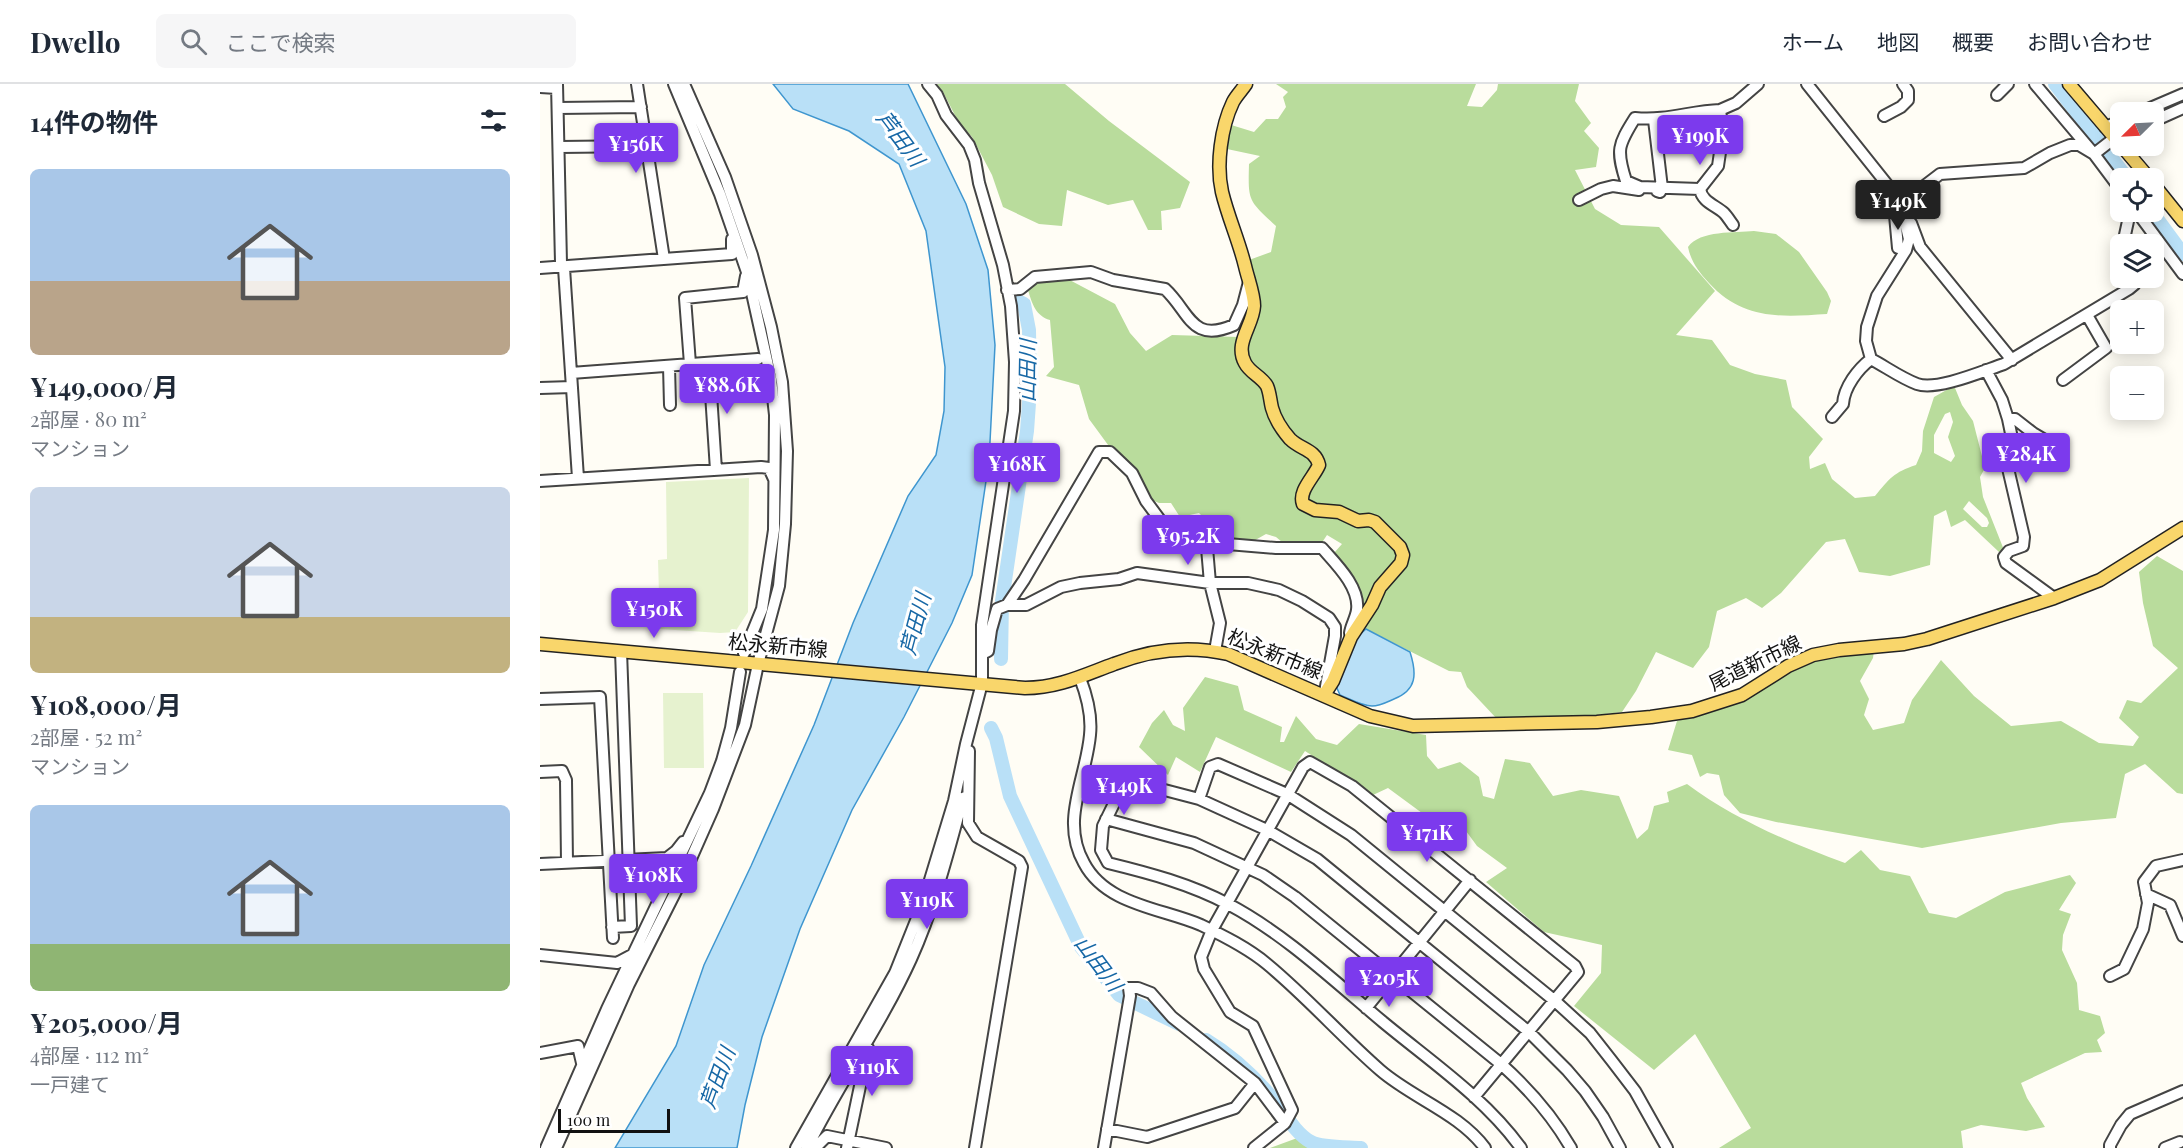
<!DOCTYPE html>
<html lang="ja">
<head>
<meta charset="utf-8">
<style>
  :root { --surface:#fff; --page:#f6f6f7; --text:#1f2937; --muted:#747a83; --line:#e0e1e3; --accent:#7c3aed }
  body { margin:0; font-family:"Playfair Display","Noto Sans JP",serif; background:var(--page); color:var(--text); height:100vh; display:flex; flex-direction:column; font-size:22px; white-space:nowrap }
  * { box-sizing:border-box; margin:0 }
  p { font-size:20px; color:var(--muted) }
  .icon { flex:none; width:33px; height:33px; fill:none; stroke:currentColor; stroke-width:2; stroke-linecap:round; stroke-linejoin:round }
  .map { position:relative; flex:1; overflow:hidden }
  .details { display:flex; flex-direction:column; background:var(--surface); width:540px }
  .details>* { flex:none }
  .needle { width:39px; rotate:246deg }
  .fabs { position:absolute; left:1570px; top:18px; display:grid; gap:12px }
  .fabs a { display:grid; place-items:center; width:54px; height:54px; border-radius:9px; background:var(--surface); box-shadow:0 3px 15px #0003; font-size:30px }
  .scale { position:absolute; left:18px; bottom:15px; width:112px; box-sizing:border-box; padding-left:6px; border:3px solid #111; border-top:0; font-size:16px; line-height:21px; white-space:nowrap; color:#111; -webkit-text-stroke:4px #fff; paint-order:stroke }
  .price { position:absolute; translate:-50% -51px; padding:0 14px; border-radius:6px; background:var(--accent); color:#fff; font-size:20px; line-height:39px; filter:drop-shadow(0 2px 3px #0008) }
  .price::after { content:''; position:absolute; left:50%; top:36px; width:18px; height:14px; margin-left:-9px; background:inherit; clip-path:polygon(0 0,100% 0,50% 100%) }
  .price.on { background:#222; color:#fff }
  ul { padding:0; list-style:none }
  li { display:grid; align-content:center; gap:12px; height:318px; padding:0 30px }
  li span { display:grid; place-items:center; height:186px; border-radius:9px; color:#555 }
  li>.icon { margin-inline-start:auto }
  span .icon { width:108px; height:108px; fill:#fffc; stroke-width:1 }
  li b { font-size:26px }
  h2 { display:flex; justify-content:space-between; align-items:center; height:72px; padding:0 30px; font-size:26px }
  header { display:flex; align-items:center; gap:36px; box-sizing:border-box; height:84px; padding:0 30px; background:var(--surface); border-bottom:2px solid var(--line) }
  header strong { font-size:28px }
  nav { display:flex; gap:33px; margin-inline-start:auto; font-size:21px }
  .search { width:420px; height:54px; background:var(--page); display:flex; align-items:center; gap:15px; box-sizing:border-box; padding:0 21px; border-radius:9px; color:var(--muted); font-size:22px }
  main { display:flex; flex:1; min-height:0 }
  .map>svg:first-child { display:block }
  .forest { fill:#b9dc9c; fill-rule:evenodd }
  .pitch { fill:#e6f2cf }
  .water { fill:#b9e0f7; stroke:#3f96cf; stroke-width:1.5 }
  .lines { fill:none; stroke-linecap:round; stroke-linejoin:round }
  .river { stroke:#b9e0f7; stroke-width:14 }
  .minor-casing { stroke:#444; stroke-width:14 }
  .major-casing { stroke:#222; stroke-width:15 }
  .minor { stroke:#fff; stroke-width:10 }
  .major { stroke:#f9d66b; stroke-width:12 }
  .labels { text-anchor:middle; stroke-width:6; stroke-linejoin:round; paint-order:stroke }
  .street-label { font-size:20px; fill:#111; stroke:#fff }
  .water-label { font-size:21px; font-style:italic; fill:#1768a6; stroke:#fff }
</style>
</head>
<body>
<header>
<strong>Dwello</strong>
<div class="search"><svg class="icon" aria-label="search" viewBox="0 0 24 24"><circle cx="10" cy="10" r="6"/><path d="M15 15l6 6"/></svg>ここで検索</div>
<nav><a>ホーム</a><a>地図</a><a>概要</a><a>お問い合わせ</a></nav>
</header>
<main>
<section class="details">
<h2>14件の物件<svg class="icon" aria-label="filters" viewBox="0 0 24 24"><path d="M4 7h16M4 17h16"/><circle cx="9" cy="7" r="2"/><circle cx="15" cy="17" r="2"/></svg></h2>
<ul>
<li><span style="background:linear-gradient(#a9c7e8 60%,#b9a48a 0)"><svg class="icon" aria-label="home" viewBox="0 0 24 24"><path d="M3 11l9-7 9 7M6 9v11h12V9"/></svg></span><div><b>¥149,000/月</b><p>2部屋 · 80 m²</p><p>マンション</p></div></li>
<li><span style="background:linear-gradient(#c9d6e8 70%,#c2b280 0)"><svg class="icon" aria-label="home" viewBox="0 0 24 24"><path d="M3 11l9-7 9 7M6 9v11h12V9"/></svg></span><div><b>¥108,000/月</b><p>2部屋 · 52 m²</p><p>マンション</p></div></li>
<li><span style="background:linear-gradient(#a9c7e8 75%,#8fb573 0)"><svg class="icon" aria-label="home" viewBox="0 0 24 24"><path d="M3 11l9-7 9 7M6 9v11h12V9"/></svg></span><div><b>¥205,000/月</b><p>4部屋 · 112 m²</p><p>一戸建て</p></div></li>
</ul>
</section>
<div class="map">
<svg width="1643" height="1064" viewBox="0 0 1643 1064">
  <rect width="100%" height="100%" fill="#fffdf5"/>
  <path class="forest" d="M397,0h128l44,37 81,61 -10,26 -19,3 1,19h-14l-15,-30 -25,5 -41,-15 -5,36 -23,-2 -36,-17 -11,-32 -20,-38 -13,-14 -16,-31z
    M736,0h200l-9,22 15,1 15,-17 1,-6h81l-4,17 16,22 -7,8 15,17 -3,19 -21,3 20,39 26,16 38,2 56,64 -39,44 36,5 18,25 25,9 31,6 6,27 31,32 -14,18 1,12 15,-6 7,16 23,19 20,-2c14,-17 19,-24 41,-31l6,-14 1,-20 11,-34 18,-10 3,1 7,17 11,16 12,47 -5,9 3,20 21,53 -5,2 -34,-32 -14,7 -5,-17 -12,6 -4,49 -40,11 -31,-4 -14,-33 -19,3 -45,51 -19,15 -16,-10 -29,13 -8,36 -16,21 -37,-16 -20,39 -14,21 -42,5 -83,2 -30,-32 -6,-15 -12,-1 -83,-42 -12,-45 -20,-31 8,-9 -15,-9 -8,12h-31l-12,-10 -10,-3 -16,9 -41,-4 1,-15 -11,-11 -19,4 -9,-14h-12l-12,-5 -58,-79 -10,-34 -33,-9 8,-9 -4,-47c-14,-4 -18,-16 -22,-30l5,-8 31,-5 51,27 15,29 16,18 26,-16 67,2 3,11 13,-20 3,-32 -9,-36 22,-8 5,-26c-28,-26 -28,-24 -27,-62l11,-8 -33,-7 1,-25 26,8 12,-13h12l8,-12 -3,-10 5,-5zM1410,328l3,10 -5,15 7,19 -4,6 -17,-9v-18l11,-21zM1429,417l18,17 2,5 -2,4h-5l-19,-18z
    M1214,147l22,3 23,18 28,40 4,9 -4,13c-47,3 -84,6 -118,-31 -10,-11 -18,-21 -21,-36 12,-17 47,-14 66,-16z
    M1617,472l26,15v223l-6,-1 -32,-29 -20,10 -9,44 -55,5 -139,25 -146,-26 -36,-9 -16,-18 -5,-20 -12,-2 -7,4 -8,-22 -24,-5 9,-29 55,-16 68,-38 35,-13 39,-3 -1,7 -13,23 9,18 -5,16 9,15 31,-7 8,-23 29,-40 33,36 37,30 50,-5 38,22 34,3 6,-9 -20,-19 8,-18 14,3 37,-35 -25,-22 -10,-43 -4,-31z
    M665,593l33,9 6,24 38,17 -2,15h4l12,-26 20,23 21,6 22,-21 67,11 1,21 11,13 22,-7 19,15 4,19 11,3 11,-40 25,4 23,33 28,-6 38,6 18,43 11,-10 6,-23 15,-4 -2,-10 20,-8c47,35 103,59 158,79l16,-13 19,20 30,6 19,37 27,5 49,-26 65,-17 6,8 -17,27 12,4 -8,21 -1,15 15,33 2,27 21,6 5,17 -8,7 5,12 -17,1 -64,30 6,15 18,29 -19,4 -45,-6 -20,6 2,17h-244l32,-20 -56,-94 -41,36 -80,-64 27,-33 1,-28 -58,-13 -58,-50 21,-14 -30,-22 -19,-26 -17,7 -53,-39 -15,7 -68,-44 -14,21 -75,-35 -16,35 -24,-15 -8,18 -29,-28 13,-24 12,-13 9,15 12,6 -2,-23z
    M760,1053l42,11h-72z"/>
  <path class="pitch" d="M209,394l-1,134 -13,20 -15,1 -60,-4 -2,-69 9,-1 -1,-77z
    M123,609h40l1,75h-40z"/>
  <path class="water" d="M233,0h135l58,120 22,66 7,75 -6,116 -17,114 -20,48 -48,94 -52,93 -52,119 -38,108 -17,68 -8,43h-122l61,-102 28,-81 47,-99 63,-141 39,-102 55,-127 28,-41 8,-44 1,-44 -19,-136 -27,-67 -50,-33 -56,-22z
    M826,545l44,23c7,22 7,38 -16,47 -7,3 -14,7 -22,7 -10,0 -22,-7 -32,-11l-4,-9 21,-49z"/>
  <g class="lines">
    <path class="river" d="M1515,0l72,94
      M1614,29l29,-13
      M1612,128l31,42
      M461,575l1,-58 25,-170 3,-42 -1,-59 -5,-26 -6,-3
      M451,644l5,10 14,58 71,151 38,48 60,29
      M666,956c27,16 48,36 69,61 10,13 21,33 36,41 11,6 37,5 50,6"/>
    <g class="minor-casing">
      <path id="minor" d="M17,0l4,179 3,5 14,210
        M97,0l27,175
        M134,0l46,110 28,81 23,104 4,36 -1,115 -12,79 -18,44
        M1267,0l95,119 3,6
        M1495,0l59,70 27,36
        M0,3l17,1
        M1457,11l11,-11
        M18,24l83,-1
        M1180,26c-30,1 -53,11 -85,8 -17,27 -19,32 -9,63l14,6 60,2 18,-23 5,-34 -3,-22 16,-7 22,-19
        M1601,28l42,-18
        M1344,32l17,-9 7,-7v-9l-5,-7
        M1114,36l8,68 -2,4 -3,-1
        M1614,37l29,-13
        M1565,43l16,-6
        M1581,51l-9,5 -18,14 -15,-9h-9l-20,8 -26,15 -84,6 -38,29 -1,2 8,34 -3,11 -29,46 -10,31 -1,14 5,18c15,8 30,19 46,25 20,7 66,-13 87,-20l125,-75 6,-5 -1,-6
        M20,63l86,-1
        M1160,105c2,13 15,16 24,24 3,3 6,8 9,12
        M1039,116l22,-11 12,-3 26,4
        M1597,128l46,62
        M1371,139l9,24 92,113
        M1583,160l7,-32
        M1358,164l-3,-33 6,-10
        M0,184l192,-14v-15
        M467,206l13,-1 15,-12 56,-5 22,8 52,9c25,23 26,55 69,36l9,-20 6,-23
        M169,279l7,107
        M150,280l-5,-66 58,-6 3,-16 2,-1
        M129,282l1,39
        M1446,286l16,30 6,19 5,24 -6,21 17,73 -1,9 -14,5 -5,6 2,6 48,35
        M31,289l187,-14
        M1523,296l43,-32 -19,-33
        M0,304l32,-1
        M171,309l35,-2
        M1292,333l11,-13c1,-17 15,-35 28,-45
        M1468,335h7l18,14 27,16
        M0,397l221,-14 8,1 5,11
        M664,458l72,6h46c14,16 38,39 35,62 -1,8 -6,15 -7,23
        M467,521l17,-25 75,-128h11l22,21 14,28 17,23 8,6 33,12 3,6 3,35 10,40 -5,28
        M446,568l2,-1 3,-21 6,-21 10,-4h19l35,-18 19,-4 39,-4 18,-6 73,10h38l31,7 23,11 27,17 6,9v9l-10,56
        M540,594c7,18 12,38 10,57 -4,44 -30,86 -6,128 22,42 77,45 117,62 23,11 47,23 66,39 40,33 74,72 113,106 32,28 79,43 105,78
        M0,615l60,-2 13,241
        M429,667l-1,72 9,14 42,24 3,6 -47,281
        M0,688l22,-1 4,9 1,83
        M659,715l11,-32 8,-3 69,30 64,41 204,166 35,32 22,28 23,30 32,57
        M566,735l88,24 69,32 32,22 206,167c28,25 51,51 70,84
        M0,780l127,-6 9,-7 7,-9
        M1606,810l24,11 13,31
        M72,843l19,-1 -10,-275
        M0,871l77,8 17,-9
        M1570,892l14,-7 19,-40 5,-26 -4,-21 12,-16 27,-6
        M826,924l104,-128
        M0,969l38,-7 4,17
        M567,1045l40,8 88,-29 20,-25
        M6,1064l61,-139 103,-216 12,-32 9,-33 9,-56
        M16,1064l73,-164 53,-105 31,-70 32,-84 13,-61 21,-78 6,-62 2,-73 -5,-69 -11,-55 -19,-72 -27,-78 -41,-93
        M256,1064l99,-175 28,-70 31,-102 12,-57 16,-61v-58l32,-214 1,-49 -4,-56 -8,-41 -24,-82 -4,-23 -6,-15 -23,-30 -9,-20 -9,-11
        M267,1064c32,-65 74,-123 104,-189 23,-51 37,-106 52,-161l5,-2
        M275,1064l12,-12 59,12
        M307,1064l21,-100
        M564,1064l26,-152 -1,-8h9l13,5 21,24 83,66 30,40
        M714,1064l31,-25 7,-13 -39,-84 -23,-14 -26,-43 -3,-12 11,-27 91,-163 7,-5 42,24 223,180 3,6 -104,125
        M981,1064c-36,-50 -91,-87 -138,-126 -49,-41 -98,-88 -155,-118 -38,-20 -79,-31 -120,-41l-7,-13 2,-24 21,-43 6,-2 69,18 68,31 50,29 212,173 38,38 18,21 18,26 17,31
        M1570,1064v-3l11,-20 9,-11 53,-23
        M1625,1064l15,-6"/>
    </g>
    <g class="major-casing">
      <path id="major" d="M706,0c-4,6 -10,12 -13,18 -12,25 -17,63 -11,90 6,25 17,49 23,74 3,13 9,28 9,40 -1,20 -20,37 -9,57 5,10 16,13 22,23 3,7 3,14 5,22 3,11 11,23 18,31 11,11 25,10 29,26 -5,12 -21,26 -16,39l12,6 24,2 19,9 11,-1 6,2 25,25 3,8 -2,8 -21,24 -8,18 -21,32 -18,44 -9,14
        M1529,0l80,94
        M1614,101l29,36
        M0,560l485,44c33,0 59,-13 89,-24 38,-15 74,-19 114,-10l142,62 43,10 184,-4 54,-5 41,-6 50,-16 46,-29 25,-11 26,-5 65,-6 23,-5 127,-41 46,-18 83,-52"/>
    </g>
    <use href="#minor" class="minor"/>
    <use href="#major" class="major"/>
  </g>
  <g class="labels">
    <g class="street-label">
      <text transform="translate(238 562) rotate(5)" y="7">松永新市線</text>
      <text transform="translate(735 570) rotate(22)" y="7">松永新市線</text>
      <text transform="translate(1215 579) rotate(-26)" y="7">尾道新市線</text>
    </g>
    <g class="water-label">
      <text transform="translate(360 55) rotate(53)" y="7">芦田川</text>
      <text transform="translate(488 287) rotate(-89)" y="7">山田川</text>
      <text transform="translate(376 540) rotate(-75)" y="7">芦田川</text>
      <text transform="translate(558 880) rotate(53)" y="7">山田川</text>
      <text transform="translate(178 994) rotate(-70)" y="7">芦田川</text>
    </g>
  </g>
</svg>
<div class="fabs">
<a><svg class="needle" viewBox="-14 -14 28 28"><path d="M0-13l5 13h-10z" fill="#e53935"/><path d="M0 13l5-13h-10z" fill="#747a83"/></svg></a>
<a><svg class="icon" aria-label="locate" viewBox="0 0 24 24"><circle cx="12" cy="12" r="6"/><path d="M12 2v4M12 18v4M2 12h4M18 12h4"/></svg></a>
<a><svg class="icon" aria-label="layers" viewBox="0 0 24 24"><path d="M12 4l9 5-9 5-9-5zM3 14l9 5 9-5"/></svg></a>
<a>+</a>
<a>−</a>
</div>
<div class="scale">100 m</div>
<b class="price" style="left:1160px;top:82px">¥199K</b>
<b class="price" style="left:96px;top:90px">¥156K</b>
<b class="price on" style="left:1358px;top:147px">¥149K</b>
<b class="price" style="left:187px;top:331px">¥88.6K</b>
<b class="price" style="left:1486px;top:400px">¥284K</b>
<b class="price" style="left:477px;top:410px">¥168K</b>
<b class="price" style="left:648px;top:482px">¥95.2K</b>
<b class="price" style="left:114px;top:555px">¥150K</b>
<b class="price" style="left:584px;top:732px">¥149K</b>
<b class="price" style="left:887px;top:779px">¥171K</b>
<b class="price" style="left:113px;top:821px">¥108K</b>
<b class="price" style="left:387px;top:846px">¥119K</b>
<b class="price" style="left:849px;top:924px">¥205K</b>
<b class="price" style="left:332px;top:1013px">¥119K</b>
</div>
</main>
</body>
</html>
